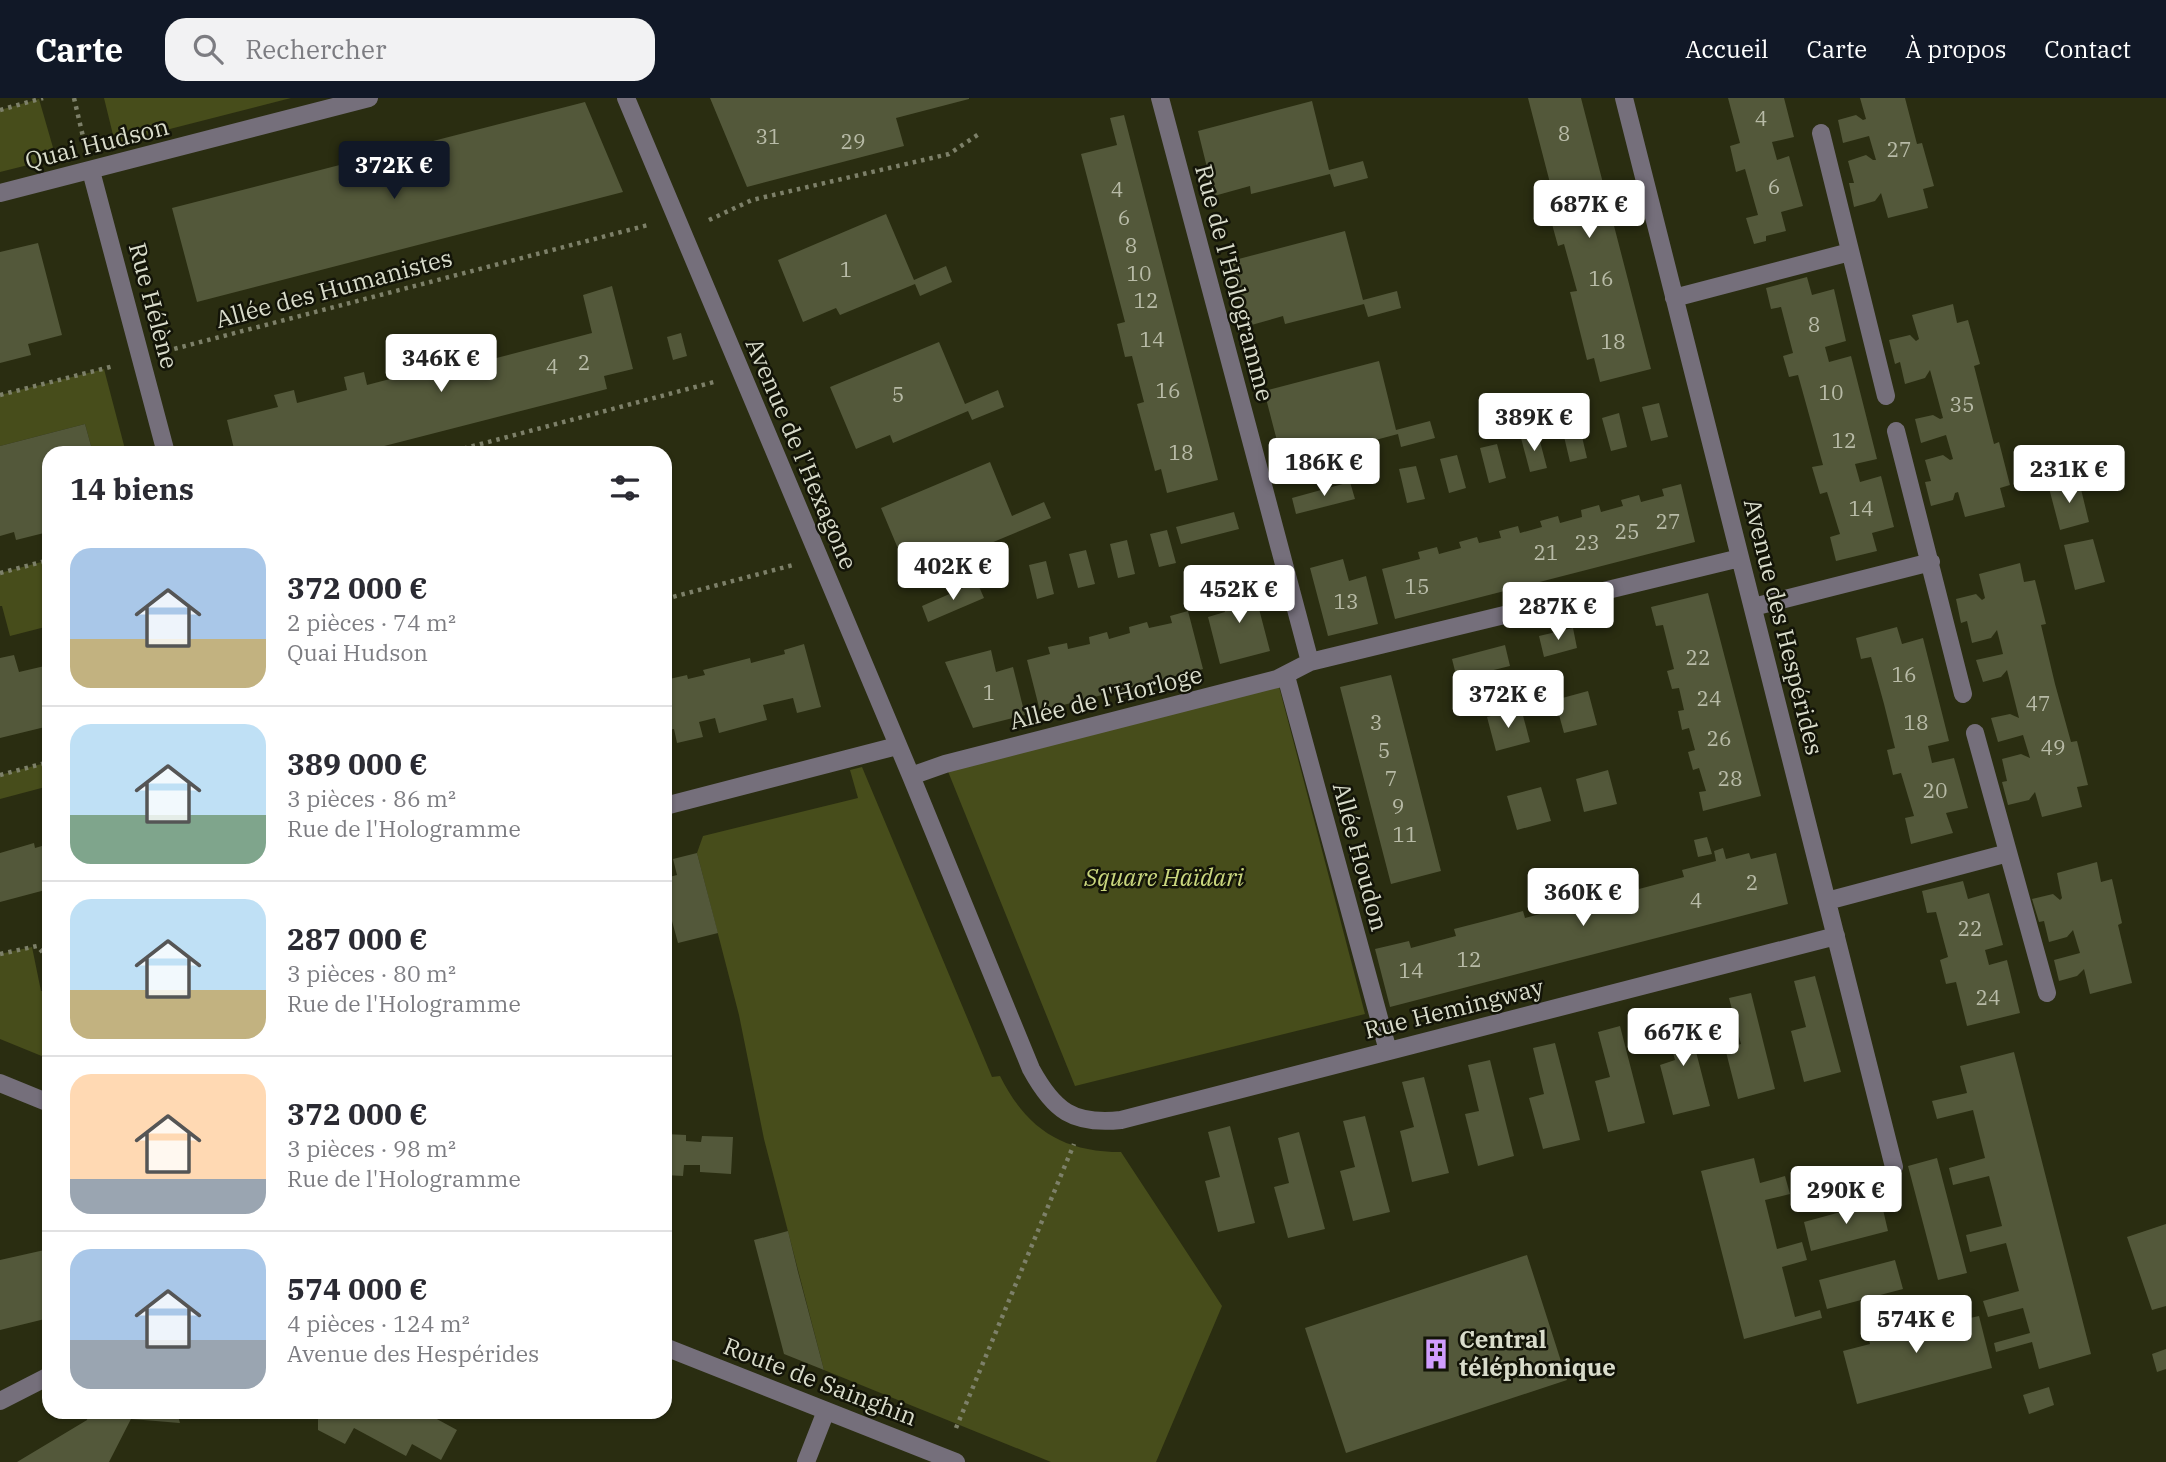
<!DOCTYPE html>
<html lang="fr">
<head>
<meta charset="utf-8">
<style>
  :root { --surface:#fff; --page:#f2f2f3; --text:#2b2b33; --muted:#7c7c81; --line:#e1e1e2; --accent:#111827 }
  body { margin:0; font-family:"IBM Plex Serif",serif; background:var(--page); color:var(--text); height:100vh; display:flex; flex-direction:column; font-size:26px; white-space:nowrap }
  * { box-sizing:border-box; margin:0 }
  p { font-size:23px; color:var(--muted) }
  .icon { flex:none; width:38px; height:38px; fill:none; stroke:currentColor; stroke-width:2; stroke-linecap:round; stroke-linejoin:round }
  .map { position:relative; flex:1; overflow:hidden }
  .details { position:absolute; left:42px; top:348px; width:630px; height:973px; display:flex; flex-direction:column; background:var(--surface); border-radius:21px; box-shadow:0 2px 5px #0004 }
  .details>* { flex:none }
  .price { position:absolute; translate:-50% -60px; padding:0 16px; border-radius:7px; background:#fff; color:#222; font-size:23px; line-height:46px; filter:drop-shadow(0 2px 4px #0008) }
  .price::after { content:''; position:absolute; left:50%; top:42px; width:21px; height:16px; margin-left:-10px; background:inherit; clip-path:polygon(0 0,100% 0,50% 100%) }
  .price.current { background:var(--accent); color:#fff }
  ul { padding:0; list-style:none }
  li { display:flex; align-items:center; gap:21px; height:175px; padding:0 28px }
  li+li { border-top:2px solid var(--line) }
  li span { display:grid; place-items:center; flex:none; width:196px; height:140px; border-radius:21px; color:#555 }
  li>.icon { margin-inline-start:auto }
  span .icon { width:84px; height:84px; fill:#fffc; stroke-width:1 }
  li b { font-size:30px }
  h2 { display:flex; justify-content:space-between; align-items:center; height:84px; padding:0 28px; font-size:30px }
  header { display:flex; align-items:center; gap:42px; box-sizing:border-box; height:98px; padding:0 35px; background:var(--accent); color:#fff }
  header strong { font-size:33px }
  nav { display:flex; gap:38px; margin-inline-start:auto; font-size:24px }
  .search { width:490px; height:63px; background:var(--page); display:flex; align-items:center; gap:18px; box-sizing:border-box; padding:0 24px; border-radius:21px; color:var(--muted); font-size:26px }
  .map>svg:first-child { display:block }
  .green { fill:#474d1b }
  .building { fill:#53583a }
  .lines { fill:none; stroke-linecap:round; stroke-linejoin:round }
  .path { stroke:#7d8069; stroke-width:4.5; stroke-dasharray:3.5 5; stroke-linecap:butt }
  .minor { stroke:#756f7b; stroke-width:18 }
  .labels { text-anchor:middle; stroke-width:5; stroke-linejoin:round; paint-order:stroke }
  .number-label { font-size:21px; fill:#b8bba7 }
  .street-label { font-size:24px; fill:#d9dccb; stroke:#131408 }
  .park-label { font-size:24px; font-style:italic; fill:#cad77e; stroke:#131408 }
  .poi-label { font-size:24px; font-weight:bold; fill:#d9dccb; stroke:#131408; text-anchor:start }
</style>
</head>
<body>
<header>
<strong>Carte</strong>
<div class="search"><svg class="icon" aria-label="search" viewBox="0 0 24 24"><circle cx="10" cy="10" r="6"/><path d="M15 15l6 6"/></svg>Rechercher</div>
<nav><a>Accueil</a><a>Carte</a><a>À propos</a><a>Contact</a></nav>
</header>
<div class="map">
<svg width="2166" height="1364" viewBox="0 0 2166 1364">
  <rect width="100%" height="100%" fill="#2a2d11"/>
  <path class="green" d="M104,0h187l-176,45z
    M39,1l17,59 -56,14v-62z
    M104,271l22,84h-33l-8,-29 -85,22v-51z
    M49,462v66l-39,10 -8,-30h-2v-33z
    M1277,581l88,335 -290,72 -130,-322z
    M49,664v24l-49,13v-24z
    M862,669l130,310 8,-1c26,52 62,76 121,76l101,154 -66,156h-105l-227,-92 -60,-231 -25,-124 -42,-162 6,-17 155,-38 -8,-28z
    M32,849l9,44 8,-1v69l-49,-20v-85z"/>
  <path class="building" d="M710,0h259v1l-73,19 8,28 -157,41z
    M1528,0h53l70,271 -51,13 -6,-24 -7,2 -17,-68 7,-1 -13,-47 -6,2 -9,-33 8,-3z
    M1728,0h56l10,39 -22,5 5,18 12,-4 14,50 -22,6 5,19 -20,5v5l-12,3 -8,-26 12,-3 -13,-46 -9,3 -6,-26 10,-3z
    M1860,0h45l12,46 5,-1 12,43 -11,3 5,19 -40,10 -7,-25 -6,8 -21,6 -5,-24h5l-6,-22 18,-6 7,5h3l-7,-24 -26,7 -5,-23 18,-5 7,5 3,-1z
    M1312,3l17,69 34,-9 5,17 -34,9 -4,-13 -79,20 -1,-8 -36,10 -16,-65z
    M585,4l38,90 -426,110 -25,-94z
    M1124,17l94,365 -51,13 -6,-24 -6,2 -18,-67 7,-2 -12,-46 -7,1 -8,-33 8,-2 -44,-168 36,-9 -7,-27z
    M886,116l28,66 32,-14 6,16 -32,14 -5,-12 -75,31 -4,-7 -33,14 -25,-62z
    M1345,133l18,69 34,-9 4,17 -33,9 -4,-13 -79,20 -2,-8 -35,10 -17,-65z
    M38,145l24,92 -34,9 3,11 -31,8v-111z
    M1807,179l5,18 22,-6 12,52 -21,6 4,15 22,-6 26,103 -22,5 5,18 21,-6 13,51 -22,6 5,18 -41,10 -6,-24 10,-3 -13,-42 -7,2 -8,-27 11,-2 -25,-90 -9,2 -6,-21 10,-3 -12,-46 -10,2 -5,-21z
    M612,188l21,83 -29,7 3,13 -250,64h-122l-8,-33 51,-13 -4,-12 20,-5 3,13 50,-13 -3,-13 20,-5 3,13 50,-13 -3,-13 20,-5 5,19 153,-40 -9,-38z
    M1953,206l4,19 11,-3 12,44 -6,2 20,78 5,-2 11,43 -10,3 5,19 -40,10 -7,-25 -3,1 -2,7 -22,6 -6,-24 6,-1 -6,-21 18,-5 7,5 3,-1 -7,-24 -25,8 -6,-24 18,-4 7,4 3,-1 -13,-48 -5,8 -20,6 -5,-22 -5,2 -6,-24 21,-5 6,6 3,-2 -7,-24z
    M681,235l6,23 -14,4 -6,-23z
    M939,244l26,62 33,-14 6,17 -32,13 -4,-9 -75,32 -3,-8 -34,14 -26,-62z
    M1379,263l17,69 34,-9 5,17 -34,9 -3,-13 -79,21 -2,-9 -36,10 -17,-65z
    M1659,305l9,34 -17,4 -9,-34z
    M1619,315l8,34 -16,4 -9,-33z
    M85,326l8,29h-44v70l-7,2 2,8 -28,7 -2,-8 -14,4v-90z
    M1579,326l8,34 -17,4 -8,-34z
    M1538,336l9,34 -17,4 -9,-34z
    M1497,346l9,34 -17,5 -9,-35z
    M1457,357l9,33 -17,5 -9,-34z
    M990,364l22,54 32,-14 7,16 -108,45 -3,-7 -33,14 -26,-62z
    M1416,368l9,33 -18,4 -8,-34z
    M2079,383l10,41 -29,8 -11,-42z
    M1350,384l5,17 -59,15 -4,-16z
    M1681,386l14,58 -300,77 -13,-50 38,-10 -2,-7 19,-5 2,7 22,-6 -2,-6 18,-5 2,6 22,-5 -2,-7 19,-5 2,7 22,-6 -2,-6 18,-5 2,7 22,-6 -1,-7 18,-5 2,7 22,-6 -2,-6 18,-5 2,7 23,-6 -2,-7z
    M1234,414l5,17 -58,15 -5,-17z
    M1167,432l9,33 -17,4 -9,-33z
    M2093,441l12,43 -30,8 -11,-45z
    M1127,442l8,34 -17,4 -8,-34z
    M1086,452l9,34 -17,4 -9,-34z
    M1343,461l6,22 17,-5 12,48 -50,12 -18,-68z
    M1046,463l8,33 -17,5 -8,-34z
    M2020,465l4,19 11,-2 11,44 -5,1 14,59 16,58 6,-1 11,44 -11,2 5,20 -40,10 -7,-25 -6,8 -21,5 -6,-23 5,-1 -5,-22 19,-5 9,4 -7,-23 -25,7 -7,-24 19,-4 9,4 -12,-48 -6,7 -18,5 -7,-22 27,-6 -6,-24 -6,8 -19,5 -5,-22 -6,2 -5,-24 20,-5 6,6 3,-2 -6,-24z
    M977,484l7,16 -56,24 -6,-16z
    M1252,484l18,69 -50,13 -12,-47 17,-5 -6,-21z
    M1708,495l53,203 -58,15 -4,-19 7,-1 -7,-23 -6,2 -5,-18 7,-2 -6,-22 -7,2 -4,-19 6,-1 -5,-22 -7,1 -5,-18 7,-2 -11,-44 -7,1 -5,-19z
    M1188,513l15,58 -163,42 -13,-51 23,-6 -2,-7 19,-4 1,6 22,-5 -1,-7 18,-5 2,7 21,-6 -1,-6 18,-5 2,6 23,-5 -2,-7z
    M1897,529l5,17 21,-6 26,103 -21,5 4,17 22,-5 14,50 -22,5 7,20 -42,11 -6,-26 9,-2 -13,-43 -8,2 -6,-25 8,-2 -11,-44 -13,-47 -10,2 -5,-21z
    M1573,530l4,20 -33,9 -5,-21z
    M804,546l17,63 -24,6 -4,-15 -30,7 4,15 -48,13 -4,-15 -16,4 4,15 -26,6 -3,-14 -9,1v-50l22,-5 1,4 17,-4 -2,-5 47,-12 1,5 34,-9 -1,-4z
    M1505,547l5,21 -53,13 -5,-20z
    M991,552l5,22 17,-5 12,48 -52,13 -28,-66z
    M14,557l5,17 30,-7v61l-49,12v-80z
    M1391,577l50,196 -50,13 -51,-197z
    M1588,593l9,34 -33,8 -9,-33z
    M1521,610l9,34 -34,9 -9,-34z
    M1608,672l9,34 -33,8 -8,-33z
    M1541,689l10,34 -34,9 -10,-34z
    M1707,739l5,17 -14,3 -4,-17z
    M34,745l1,5 14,-4v45l-49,13v-49z
    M1723,750l3,11 23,-6 2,6 25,-6 12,51 -398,103 -15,-58 34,-8 2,7 45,-12 -2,-7 35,-9 34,-9 2,7 45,-12 -2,-6 69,-18 2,7 45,-12 -2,-7 34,-9 -2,-10z
    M697,755l21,80 -40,10 -6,-22 -7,2v-45l12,-3 -4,-16z
    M2097,764l4,20 11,-3 10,44 -4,2 14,58 -42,11 -6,-25 -7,7 -18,5 -5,-21 26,-7 -7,-23 -6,7 -18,5 -5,-21 -5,1 -7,-23 21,-5 7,6 2,-2 -5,-25z
    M1963,783l5,18 21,-6 14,52 -18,5 4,15 18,-5 13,53 -53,13 -11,-44 -10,2 -6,-24 8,-3 -12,-45 -9,1 -5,-22z
    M1815,878l26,96 -37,10 -13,-51 15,-4 -12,-46z
    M1751,895l24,96 -37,10 -13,-51 16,-4 -12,-46z
    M1685,911l25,97 -37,9 -13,-50 15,-5 -12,-45z
    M1620,928l25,97 -37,9 -13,-51 15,-4 -12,-45z
    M1555,945l25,97 -37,9 -14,-51 15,-4 -11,-46z
    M2014,954l77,302 -52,15 -7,-27 -36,10 -2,-9 36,-10 -7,-25 -35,9 -5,-16 36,-10 -13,-48 -36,9 -4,-17 36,-9 -13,-50 -36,9 -4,-17 36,-10 -12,-48 -36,9 -5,-18 35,-8 -7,-27z
    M1490,962l24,96 -36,10 -13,-52 14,-3 -11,-46z
    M1424,979l25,96 -37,9 -12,-51 14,-4 -12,-45z
    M1365,1018l25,96 -37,9 -13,-50 15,-4 -12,-46z
    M1230,1028l25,97 -37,9 -13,-51 15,-4 -12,-45z
    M1299,1034l26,97 -37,9 -14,-51 15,-4 -11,-45z
    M665,1036l21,1v6l15,1 1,-6 31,1 -2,37 -31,-2v-7h-16l-1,11 -18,-1z
    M1754,1060l6,25 25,-7 5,18 -25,6 12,49 25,-7 5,18 -25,7 13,50 25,-7 2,8 -78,21 -43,-168z
    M1937,1060l30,115 -29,7 -30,-114z
    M1881,1103l7,30 -77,20 -7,-29z
    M2166,1126v82l-14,4 -25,-73z
    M788,1133l10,41 26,98 -40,-16 -30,-114z
    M49,1151v69l-49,12v-70z
    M1527,1157l40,125 -221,73 -41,-125z
    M1895,1162l8,29 -76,20 -8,-29z
    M1946,1199l6,25 27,-6 13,52 -135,36 -14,-53 27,-7 -7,-26 17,-4 7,25 49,-12 -7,-26z
    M2166,1251v20l-9,3 -5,-18z
    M2049,1289l5,18 -25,9 -6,-19z
    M88,1314h89l3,11 -49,-4 -22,43h-92l70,-42z
    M318,1314h14l14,7 4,-7h74l33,18 -16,30 -29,-16 -6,12 -52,-28 -9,16 -27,-14z"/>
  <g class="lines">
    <path class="path" d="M74,0l10,43
      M0,12l43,-12
      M709,122l43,-20 197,-46 30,-20
      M166,253l482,-126
      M0,297l114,-29
      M447,355l267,-71
      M0,475l49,-13
      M665,501l128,-34
      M0,677l49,-13
      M0,856l37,-8 12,13
      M956,1330l118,-284"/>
    <path class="minor" d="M626,0l285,678 120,293c23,42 42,56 90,51l715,-184
      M1160,0l150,564
      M1624,0l270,1069
      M1821,35l65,263
      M91,73l75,282
      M0,95l369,-95
      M1674,200l176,-46
      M1896,333l67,263
      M1753,509l178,-45
      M1286,578l102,375
      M1975,635l72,260
      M911,678l34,-12 332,-85 33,-17 430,-104
      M665,708l232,-60
      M1827,803l181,-48
      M0,985l49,20
      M665,1249l291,115
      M0,1303l49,-25
      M806,1364l20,-51"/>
  </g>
  <defs>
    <g id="building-bare" transform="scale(2.415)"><path d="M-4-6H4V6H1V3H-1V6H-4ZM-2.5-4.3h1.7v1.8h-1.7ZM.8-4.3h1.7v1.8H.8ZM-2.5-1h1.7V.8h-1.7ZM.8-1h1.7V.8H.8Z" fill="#d09dfe" stroke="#131408" stroke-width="2.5" paint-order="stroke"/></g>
  </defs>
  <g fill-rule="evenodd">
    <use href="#building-bare" x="1436" y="1256"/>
  </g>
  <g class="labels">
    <g class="number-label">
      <text x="1761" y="28">4</text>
      <text x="1564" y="43">8</text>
      <text x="768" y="46">31</text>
      <text x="853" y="51">29</text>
      <text x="1899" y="59">27</text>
      <text x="1774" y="96">6</text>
      <text x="1117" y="99">4</text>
      <text x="1124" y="127">6</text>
      <text x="1131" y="155">8</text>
      <text x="846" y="179">1</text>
      <text x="1139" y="183">10</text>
      <text x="1601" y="188">16</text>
      <text x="1146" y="210">12</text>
      <text x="1814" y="234">8</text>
      <text x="1152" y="249">14</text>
      <text x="1613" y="251">18</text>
      <text x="584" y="272">2</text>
      <text x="552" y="276">4</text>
      <text x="1168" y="300">16</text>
      <text x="1831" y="302">10</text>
      <text x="898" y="304">5</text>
      <text x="1962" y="314">35</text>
      <text x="1844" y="350">12</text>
      <text x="1181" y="362">18</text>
      <text x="1861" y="418">14</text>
      <text x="1668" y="431">27</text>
      <text x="1627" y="441">25</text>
      <text x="1587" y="452">23</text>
      <text x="1546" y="462">21</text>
      <text x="1417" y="496">15</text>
      <text x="1346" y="511">13</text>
      <text x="1698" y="567">22</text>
      <text x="1904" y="584">16</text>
      <text x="989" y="602">1</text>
      <text x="1709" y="608">24</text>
      <text x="2038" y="613">47</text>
      <text x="1376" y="632">3</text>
      <text x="1916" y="632">18</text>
      <text x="1719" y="648">26</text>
      <text x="2053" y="657">49</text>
      <text x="1384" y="660">5</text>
      <text x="1391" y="688">7</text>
      <text x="1730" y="688">28</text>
      <text x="1935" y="700">20</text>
      <text x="1398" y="716">9</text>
      <text x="1405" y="744">11</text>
      <text x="1752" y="792">2</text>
      <text x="1696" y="810">4</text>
      <text x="1970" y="838">22</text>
      <text x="1469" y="869">12</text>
      <text x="1411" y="880">14</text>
      <text x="1988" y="907">24</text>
    </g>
    <g class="street-label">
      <text transform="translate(97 46) rotate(-14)" y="8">Quai Hudson</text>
      <text transform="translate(1234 185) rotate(75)" y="8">Rue de l'Hologramme</text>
      <text transform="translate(334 191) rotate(-15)" y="8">Allée des Humanistes</text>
      <text transform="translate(153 208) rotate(75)" y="8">Rue Hélène</text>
      <text transform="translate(801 356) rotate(67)" y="8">Avenue de l'Hexagone</text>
      <text transform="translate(1783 529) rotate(76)" y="8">Avenue des Hespérides</text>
      <text transform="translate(1106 600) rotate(-14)" y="8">Allée de l'Horloge</text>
      <text transform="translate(1360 759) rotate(75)" y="8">Allée Houdon</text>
      <text transform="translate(1454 911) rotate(-14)" y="8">Rue Hemingway</text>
      <text transform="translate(820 1284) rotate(21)" y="8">Route de Sainghin</text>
    </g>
    <g class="park-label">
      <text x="1164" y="788">Square Haïdari</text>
    </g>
    <g class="poi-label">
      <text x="1459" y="1250">Central<tspan x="1459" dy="28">téléphonique</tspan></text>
    </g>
  </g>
</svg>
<b class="price current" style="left:394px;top:103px">372K €</b>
<b class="price" style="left:1589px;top:142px">687K €</b>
<b class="price" style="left:441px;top:296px">346K €</b>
<b class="price" style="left:1534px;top:355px">389K €</b>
<b class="price" style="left:1324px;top:400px">186K €</b>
<b class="price" style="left:2069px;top:407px">231K €</b>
<b class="price" style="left:953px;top:504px">402K €</b>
<b class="price" style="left:1239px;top:527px">452K €</b>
<b class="price" style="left:1558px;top:544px">287K €</b>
<b class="price" style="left:1508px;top:632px">372K €</b>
<b class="price" style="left:1583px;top:830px">360K €</b>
<b class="price" style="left:1683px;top:970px">667K €</b>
<b class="price" style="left:1846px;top:1128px">290K €</b>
<b class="price" style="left:1916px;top:1257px">574K €</b>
<section class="details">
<h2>14 biens<svg class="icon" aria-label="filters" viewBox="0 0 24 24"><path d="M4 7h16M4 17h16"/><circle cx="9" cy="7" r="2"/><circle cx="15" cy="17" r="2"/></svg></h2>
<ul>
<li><span style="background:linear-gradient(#a9c7e8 65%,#c2b280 0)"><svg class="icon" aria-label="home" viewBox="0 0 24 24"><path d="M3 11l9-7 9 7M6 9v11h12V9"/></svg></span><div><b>372 000 €</b><p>2 pièces · 74 m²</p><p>Quai Hudson</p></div></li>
<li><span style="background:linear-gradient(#bfe0f5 65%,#7fa58c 0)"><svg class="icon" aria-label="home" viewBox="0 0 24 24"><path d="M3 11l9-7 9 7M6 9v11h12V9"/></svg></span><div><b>389 000 €</b><p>3 pièces · 86 m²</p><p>Rue de l'Hologramme</p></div></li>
<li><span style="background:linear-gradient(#bfe0f5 65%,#c2b280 0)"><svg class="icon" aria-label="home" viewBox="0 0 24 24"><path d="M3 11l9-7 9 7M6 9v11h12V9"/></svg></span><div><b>287 000 €</b><p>3 pièces · 80 m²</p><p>Rue de l'Hologramme</p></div></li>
<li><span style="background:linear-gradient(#ffd9b3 75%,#9aa5b1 0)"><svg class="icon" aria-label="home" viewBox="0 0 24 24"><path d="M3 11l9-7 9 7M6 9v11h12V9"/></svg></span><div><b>372 000 €</b><p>3 pièces · 98 m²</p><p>Rue de l'Hologramme</p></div></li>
<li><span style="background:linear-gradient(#a9c7e8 65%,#9aa5b1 0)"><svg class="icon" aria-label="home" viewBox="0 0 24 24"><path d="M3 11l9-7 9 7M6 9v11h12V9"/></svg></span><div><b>574 000 €</b><p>4 pièces · 124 m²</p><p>Avenue des Hespérides</p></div></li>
</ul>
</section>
</div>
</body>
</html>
